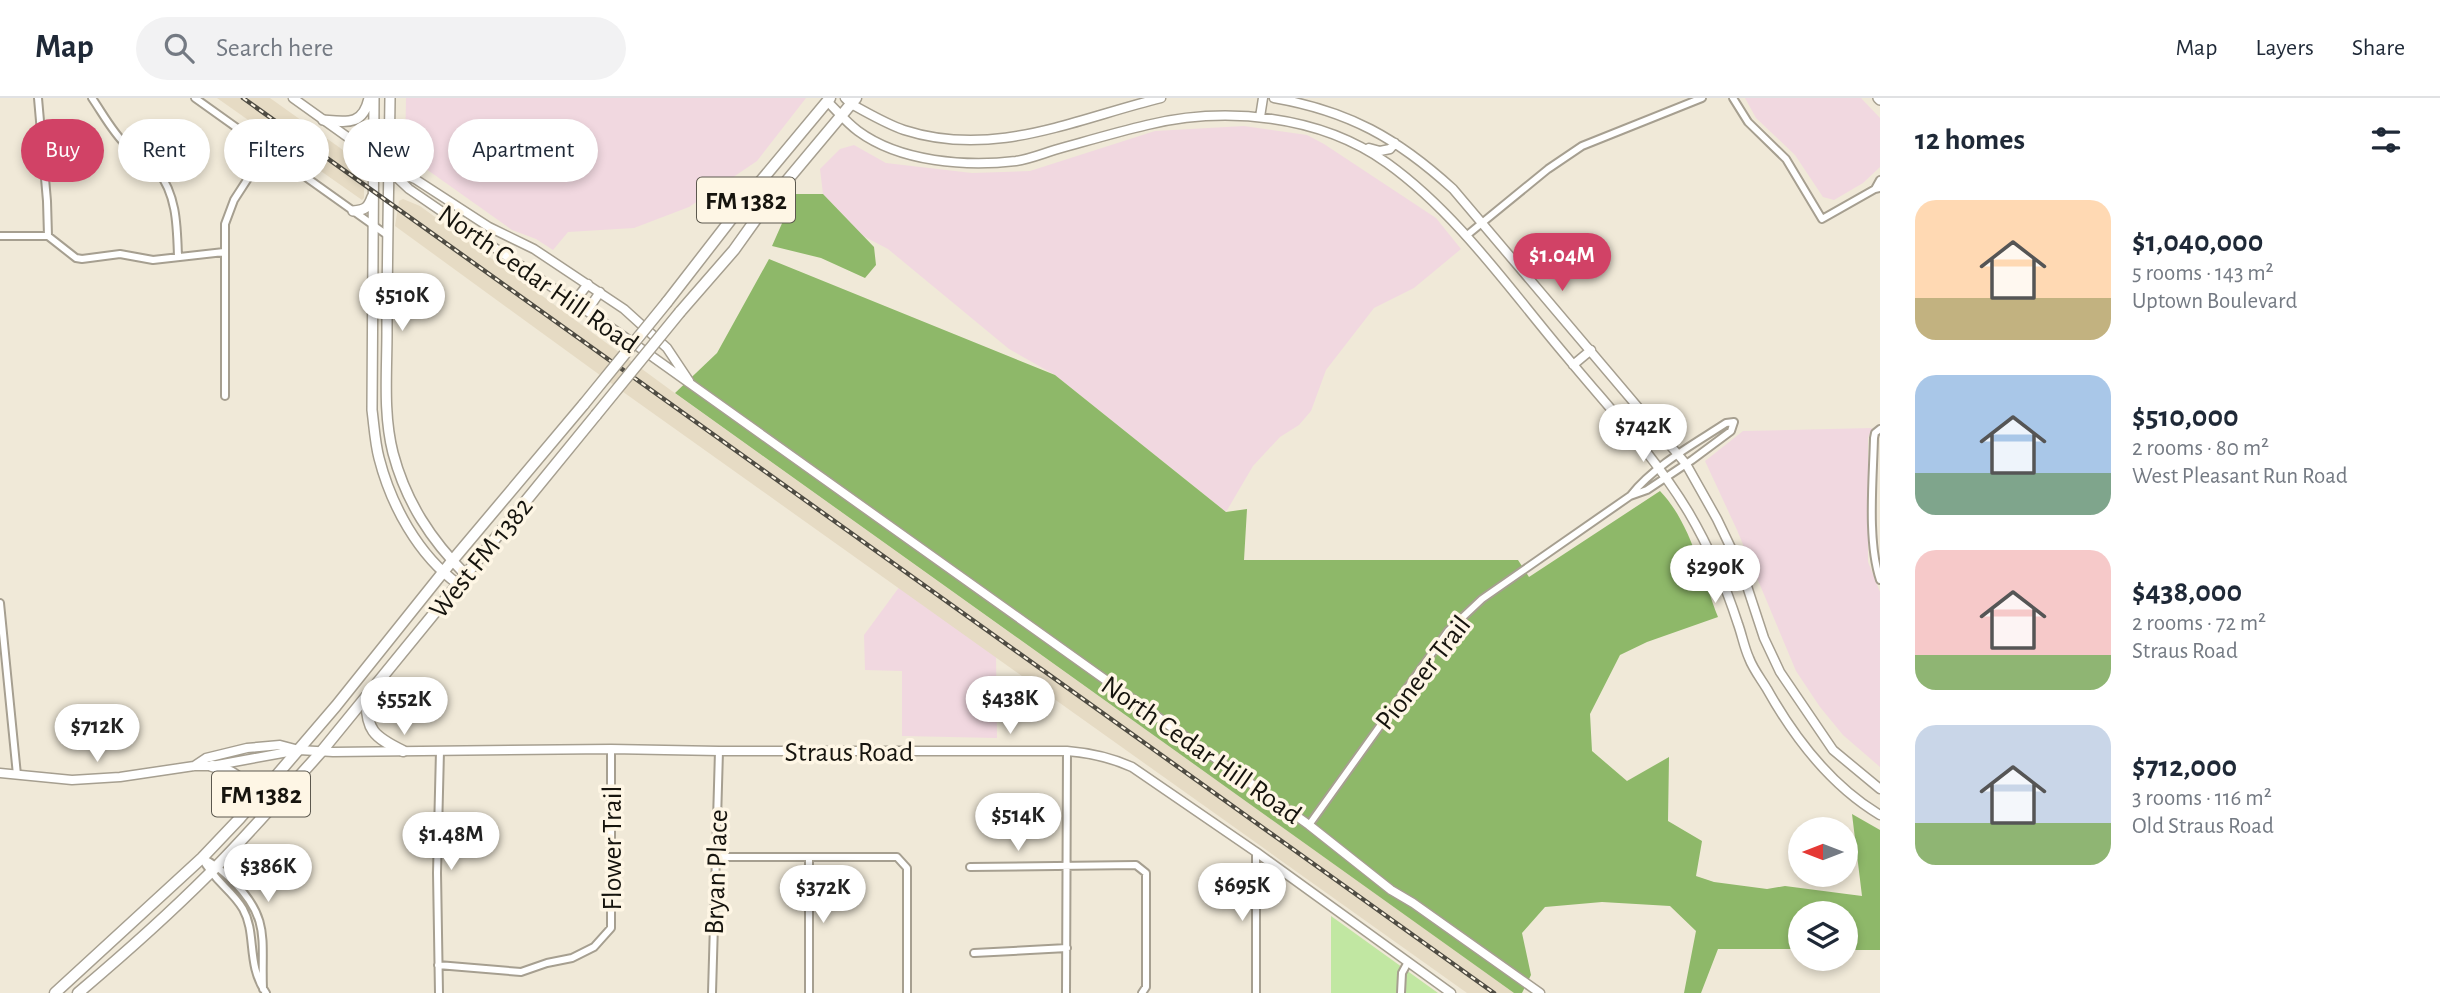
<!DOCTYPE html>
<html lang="en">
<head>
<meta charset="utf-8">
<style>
  :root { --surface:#fff; --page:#f2f2f3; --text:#1f2937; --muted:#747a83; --line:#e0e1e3; --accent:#d14266 }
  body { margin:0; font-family:"Alegreya Sans",sans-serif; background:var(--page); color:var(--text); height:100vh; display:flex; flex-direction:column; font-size:26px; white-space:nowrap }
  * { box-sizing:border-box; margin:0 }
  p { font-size:23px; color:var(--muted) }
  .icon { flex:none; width:38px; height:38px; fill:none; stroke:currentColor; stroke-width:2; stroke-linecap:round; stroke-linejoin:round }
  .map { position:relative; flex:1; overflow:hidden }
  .sheet { display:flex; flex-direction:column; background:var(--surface); width:560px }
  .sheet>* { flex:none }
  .top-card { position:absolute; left:21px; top:21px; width:665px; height:63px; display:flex; gap:14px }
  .needle { width:46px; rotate:270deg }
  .tools { position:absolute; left:1788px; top:719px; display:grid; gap:14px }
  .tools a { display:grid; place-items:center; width:70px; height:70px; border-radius:50%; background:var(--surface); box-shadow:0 4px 10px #0003; font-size:35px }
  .price { position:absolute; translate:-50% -60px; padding:0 16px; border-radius:24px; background:#fff; color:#222; font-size:23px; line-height:46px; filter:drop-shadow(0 2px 4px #0008) }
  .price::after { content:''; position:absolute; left:50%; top:42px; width:21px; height:16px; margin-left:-10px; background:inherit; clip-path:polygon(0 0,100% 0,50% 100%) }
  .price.on { background:var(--accent); color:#fff }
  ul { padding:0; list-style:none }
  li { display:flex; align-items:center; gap:21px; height:175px; padding:0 35px }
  li span { display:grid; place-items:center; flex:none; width:196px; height:140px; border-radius:21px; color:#555 }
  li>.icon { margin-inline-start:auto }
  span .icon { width:84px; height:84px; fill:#fffc; stroke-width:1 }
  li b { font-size:30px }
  h2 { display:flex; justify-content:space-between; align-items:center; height:84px; padding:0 35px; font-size:30px }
  .chip { padding:0 24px; border-radius:32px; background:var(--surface); box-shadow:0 4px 10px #0003; font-size:24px; line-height:63px }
  .chip.on { background:var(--accent); color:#fff }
  header { display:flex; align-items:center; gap:42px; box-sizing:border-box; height:98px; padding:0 35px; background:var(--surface); border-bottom:2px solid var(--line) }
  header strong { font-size:33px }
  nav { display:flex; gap:38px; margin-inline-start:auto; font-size:24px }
  .search { width:490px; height:63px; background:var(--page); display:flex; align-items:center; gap:18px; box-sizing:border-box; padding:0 24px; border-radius:38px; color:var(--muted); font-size:26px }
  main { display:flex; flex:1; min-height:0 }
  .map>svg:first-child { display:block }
  .commercial { fill:#f1d8e0 }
  .built { fill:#e6dbc4 }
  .green { fill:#c1e7a2 }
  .forest { fill:#8eb869 }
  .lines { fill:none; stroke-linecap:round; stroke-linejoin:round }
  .minor-casing { stroke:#a69f90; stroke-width:10 }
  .tertiary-casing { stroke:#a69f90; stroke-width:11 }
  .secondary-casing { stroke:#a69f90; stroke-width:12 }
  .primary-casing { stroke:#a69f90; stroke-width:13 }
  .minor { stroke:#fff; stroke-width:6 }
  .tertiary { stroke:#fff; stroke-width:8 }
  .secondary { stroke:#fff; stroke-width:9 }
  .primary { stroke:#fff; stroke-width:10 }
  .rail-casing { stroke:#4f4c43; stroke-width:4.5 }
  .rail { stroke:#fef6e5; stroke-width:2; stroke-dasharray:5; stroke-linecap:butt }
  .primary-bridge-casing { stroke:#a69f90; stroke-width:13; stroke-linecap:butt }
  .primary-bridge { stroke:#fff; stroke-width:10 }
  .labels { text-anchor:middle; stroke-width:7; stroke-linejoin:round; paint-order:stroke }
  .shield { fill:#fef6e5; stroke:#5c584e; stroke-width:2 }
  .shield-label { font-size:26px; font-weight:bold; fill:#16140e }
  .street-label { font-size:28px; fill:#16140e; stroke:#fef6e5 }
</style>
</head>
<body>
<header>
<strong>Map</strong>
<div class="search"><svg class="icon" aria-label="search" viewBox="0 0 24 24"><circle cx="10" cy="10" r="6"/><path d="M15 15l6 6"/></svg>Search here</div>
<nav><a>Map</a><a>Layers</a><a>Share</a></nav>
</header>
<main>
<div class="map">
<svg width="1880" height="895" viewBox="0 0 1880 895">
  <rect width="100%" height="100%" fill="#f0e9d8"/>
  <path class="commercial" d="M406,0h400l-49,63 -68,46 -55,21 -66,4 -15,18 -17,-11 -24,-9 -107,-76z
    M1745,0h116l19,20v49l-17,16 -29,17 -11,-3 -28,-42 -39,-37z
    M1244,28l63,9 17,9 112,74 25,31 -47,39 -40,20 -48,62 -15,41 -12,14 -19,12 -27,29 -27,46 -171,-137 -46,-26 -121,-100 -25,-13 -40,-42 -3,-25 20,-20 14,-4 32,18 86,10 58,-2 125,-40z
    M1872,330l-4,10v124l12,30v175l-37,-32 -23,-28 -24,-36 -59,-141 -32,-69 38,-30z
    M900,488l96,69 1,83 -95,-2v-65l-37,-1 -1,-35z"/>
  <path class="built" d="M217,0h53l94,67v33l-2,2z
    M403,101l17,7 256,188 838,599h-47l-841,-599 -231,-168 4,-25z"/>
  <path class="green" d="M1331,818l107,77h-107z"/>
  <path class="forest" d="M795,96h28l51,53 2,18 -11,13 -44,-20 -49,-12z
    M769,161l286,116 171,137 21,-3 -3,51h274l11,17 131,-86c31,32 42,85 58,126l-71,25 -27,13 -30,59 2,37 35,30 42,-24 -1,64 34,20 -6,35 18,6 53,7 18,-3 77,10 -10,-82 28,16v120h-34v-36h-45v35h-83l-17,44h-17l12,-62 -26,-25 -68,-4 -57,5 -23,26 9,42 -9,18h-8l-839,-600 42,-40z"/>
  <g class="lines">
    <g class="minor-casing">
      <path id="minor" d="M38,0l9,103 1,35
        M92,0c11,16 21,35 35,48 10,8 22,14 30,24 20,25 20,56 21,87
        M195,0l192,137
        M1733,0l15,24 38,37 36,60 53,-30
        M1880,82l-5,9 5,-1
        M0,138h48l28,22 6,1 38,-5 33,6 71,-8
        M1466,138l82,-67 34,-23 120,-48
        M225,298v-172l9,-24 33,-51
        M1880,331l-5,4 -1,5c-1,42 -7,103 6,142
        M1631,397c24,-30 63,-51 95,-72l8,-1
        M0,505l17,172
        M1309,727l139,-194 34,-32 148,-103 17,-6 45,-30 39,-29 3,-9
        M1256,754v141
        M714,759h183l10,11v125
        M202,760c13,6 20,13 31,23 38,38 28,59 30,108
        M202,760c12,23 30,32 41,51 14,25 3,55 23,84
        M970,769l166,-2 10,8v114l-4,6
        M974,855l93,-5
        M438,867l83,7 26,-9 25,-5 22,-11 17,-19v-179
        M439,895l-2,-120 3,-122
        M712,895l7,-242
        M809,895v-136
        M1066,895l1,-242
        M1401,895l1,-20 6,-11"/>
    </g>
    <g class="tertiary-casing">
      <path id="tertiary" d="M293,0l81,58 35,33 220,151 680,485 82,65 22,13 127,90
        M845,0l6,6c17,9 35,20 53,26 90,29 171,-11 257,-32
        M1274,0c75,13 123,40 179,91l233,275 31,55 25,52 22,67 16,34 53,78 47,39
        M827,3c10,10 20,22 31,30 42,31 108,36 158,30 14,-2 28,-8 42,-12 29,-8 59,-17 89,-24 79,-19 173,-10 240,38 71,51 123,127 179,193 42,51 89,100 123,157 20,34 37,74 49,111 4,11 6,23 11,34 4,11 12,21 18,31 28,50 63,96 113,126
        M1260,19l3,-19
        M1369,50l11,3 10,-2 5,-6
        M392,72l23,9 74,48 45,22 90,60 43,39 22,33
        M574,204l14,-18
        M587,213l13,-19
        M1573,267l18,-15
        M194,668l12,-8 41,-10 33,-3 19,5 34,2 278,-3 108,2h348c24,2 43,6 65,16l124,85 195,141
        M0,675l72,7 48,-3 74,-11h18l87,-16"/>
    </g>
    <g class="secondary-casing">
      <path id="secondary" d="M374,0l-2,312c2,15 3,33 7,48 12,47 39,97 79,126
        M390,0c-1,78 -3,156 -3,234 0,40 -4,82 6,121 13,49 38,87 73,122
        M1878,0l2,2
        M323,22c24,2 40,6 46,-22
        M353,113c12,-1 15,-3 19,-14"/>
    </g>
    <g class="primary-casing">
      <path id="primary" d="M667,204l93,-120 70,-84
        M680,214l54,-62 30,-42 92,-110
        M367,598c-2,34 7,41 36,55
        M212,668c27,6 40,16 30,45
        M55,895l147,-135 38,-40 96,-112 116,-145 132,-157
        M78,895c45,-38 89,-77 131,-119 39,-39 75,-81 112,-122l275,-337"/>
    </g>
    <use href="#minor" class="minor"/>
    <use href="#tertiary" class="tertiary"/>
    <use href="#secondary" class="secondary"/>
    <use href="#primary" class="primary"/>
    <g class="rail-casing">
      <path id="rail" d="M243,0l1251,895"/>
    </g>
    <use href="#rail" class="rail"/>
    <g class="primary-bridge-casing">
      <path id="primary-bridge" d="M584,306l83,-102
        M596,317l84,-103"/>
    </g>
    <use href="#primary-bridge" class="primary-bridge"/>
  </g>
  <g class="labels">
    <g class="shield">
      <rect x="697" y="79.5" width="98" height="45" rx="5"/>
      <rect x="212" y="673.5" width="98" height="45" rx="5"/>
    </g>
    <g class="shield-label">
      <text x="746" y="111">FM 1382</text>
      <text x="261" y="705">FM 1382</text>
    </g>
    <g class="street-label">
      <text transform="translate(539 180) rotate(35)" y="10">North Cedar Hill Road</text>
      <text transform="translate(480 459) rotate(-51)" y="10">West FM 1382</text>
      <text transform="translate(1422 574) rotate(-52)" y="10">Pioneer Trail</text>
      <text transform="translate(1202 651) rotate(35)" y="10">North Cedar Hill Road</text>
      <text x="849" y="663">Straus Road</text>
      <text transform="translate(611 750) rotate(-90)" y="10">Flower Trail</text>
      <text transform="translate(715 774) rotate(-88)" y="10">Bryan Place</text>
    </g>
  </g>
</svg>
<div class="tools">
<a><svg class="needle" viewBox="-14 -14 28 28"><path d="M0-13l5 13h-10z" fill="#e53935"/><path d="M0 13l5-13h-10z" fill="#747a83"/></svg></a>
<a><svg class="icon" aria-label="layers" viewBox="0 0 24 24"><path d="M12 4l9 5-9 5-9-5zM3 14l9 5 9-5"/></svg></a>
</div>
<b class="price on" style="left:1562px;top:195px">$1.04M</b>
<b class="price" style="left:402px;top:235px">$510K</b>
<b class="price" style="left:1643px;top:366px">$742K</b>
<b class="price" style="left:1715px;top:507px">$290K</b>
<b class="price" style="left:1010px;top:638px">$438K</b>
<b class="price" style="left:404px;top:639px">$552K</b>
<b class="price" style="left:97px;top:666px">$712K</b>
<b class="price" style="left:1018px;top:755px">$514K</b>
<b class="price" style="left:451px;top:774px">$1.48M</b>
<b class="price" style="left:268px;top:806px">$386K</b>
<b class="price" style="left:1242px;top:825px">$695K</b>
<b class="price" style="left:823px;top:827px">$372K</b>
<div class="top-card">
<a class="chip on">Buy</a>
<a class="chip">Rent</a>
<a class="chip">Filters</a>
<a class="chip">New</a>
<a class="chip">Apartment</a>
</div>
</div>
<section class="sheet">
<h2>12 homes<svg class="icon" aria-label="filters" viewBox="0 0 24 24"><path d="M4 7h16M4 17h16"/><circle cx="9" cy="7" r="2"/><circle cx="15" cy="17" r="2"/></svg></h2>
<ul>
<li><span style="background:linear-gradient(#ffd9b3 70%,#c2b280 0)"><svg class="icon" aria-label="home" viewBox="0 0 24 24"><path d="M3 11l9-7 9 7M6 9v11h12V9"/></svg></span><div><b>$1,040,000</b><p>5 rooms · 143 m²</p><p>Uptown Boulevard</p></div></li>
<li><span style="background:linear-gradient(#a9c7e8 70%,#7fa58c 0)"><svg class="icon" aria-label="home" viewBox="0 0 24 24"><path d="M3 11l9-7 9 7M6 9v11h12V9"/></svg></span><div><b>$510,000</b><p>2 rooms · 80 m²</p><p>West Pleasant Run Road</p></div></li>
<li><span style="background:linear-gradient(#f6c9c9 75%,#8fb573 0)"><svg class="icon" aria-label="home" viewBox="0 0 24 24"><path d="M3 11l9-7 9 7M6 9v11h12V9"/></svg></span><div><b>$438,000</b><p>2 rooms · 72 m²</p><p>Straus Road</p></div></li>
<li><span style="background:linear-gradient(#c9d6e8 70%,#8fb573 0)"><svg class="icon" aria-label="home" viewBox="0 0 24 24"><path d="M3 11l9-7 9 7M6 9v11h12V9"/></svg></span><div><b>$712,000</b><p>3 rooms · 116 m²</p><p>Old Straus Road</p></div></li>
</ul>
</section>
</main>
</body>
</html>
